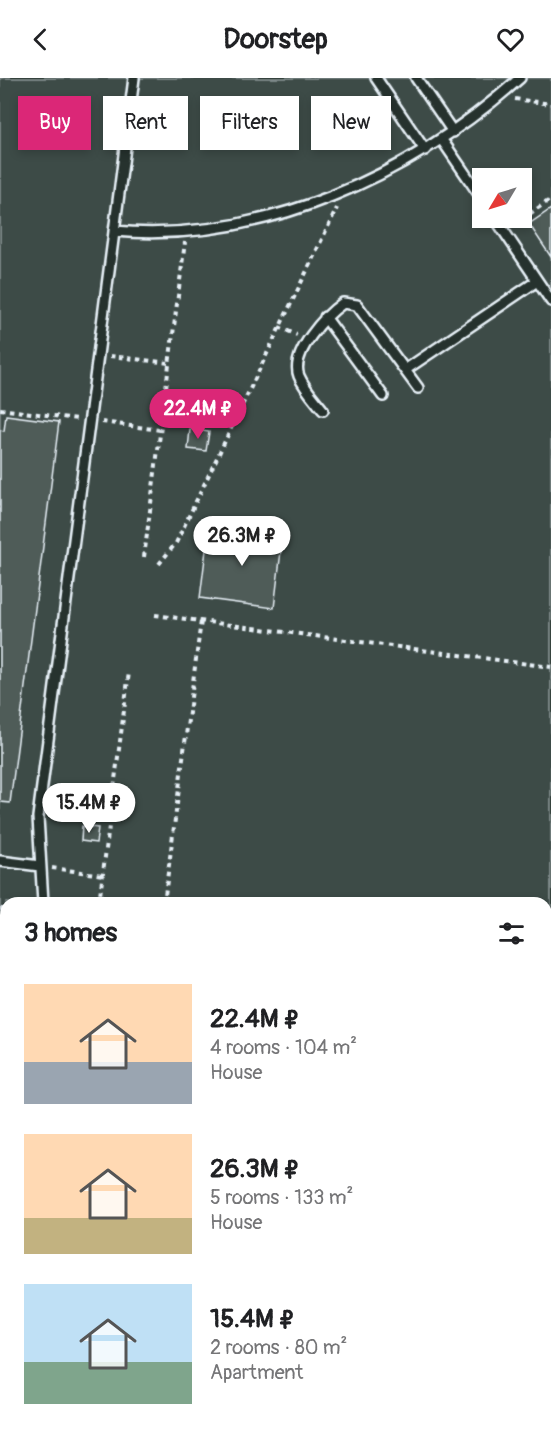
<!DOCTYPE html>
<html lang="en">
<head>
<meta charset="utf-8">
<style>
  :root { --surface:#fff; --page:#f6f6f6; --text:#202124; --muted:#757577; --accent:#db2777 }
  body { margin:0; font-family:Pangolin,sans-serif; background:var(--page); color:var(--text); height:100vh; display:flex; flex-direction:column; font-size:22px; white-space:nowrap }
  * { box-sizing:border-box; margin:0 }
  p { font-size:20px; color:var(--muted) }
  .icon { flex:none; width:33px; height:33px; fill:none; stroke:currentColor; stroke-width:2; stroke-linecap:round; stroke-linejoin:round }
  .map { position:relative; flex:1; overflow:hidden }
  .panel { position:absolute; left:0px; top:819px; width:552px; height:536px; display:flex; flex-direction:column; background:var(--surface); border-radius:18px 18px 0 0; box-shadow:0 3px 9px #0003 }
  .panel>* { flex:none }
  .guide { position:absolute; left:18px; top:18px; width:516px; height:54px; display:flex; gap:12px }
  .needle { width:39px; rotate:232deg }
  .controls { position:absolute; left:472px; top:90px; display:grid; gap:12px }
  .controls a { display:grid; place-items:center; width:60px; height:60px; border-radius:0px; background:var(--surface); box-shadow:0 3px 9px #0003; font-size:30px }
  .price { position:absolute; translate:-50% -51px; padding:0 14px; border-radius:21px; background:#fff; color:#222; font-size:20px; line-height:39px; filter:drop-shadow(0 2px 3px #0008) }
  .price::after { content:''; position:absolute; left:50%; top:36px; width:18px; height:14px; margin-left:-9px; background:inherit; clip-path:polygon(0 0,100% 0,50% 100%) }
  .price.current { background:var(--accent); color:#fff }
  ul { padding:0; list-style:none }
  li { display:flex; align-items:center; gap:18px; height:150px; padding:0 24px }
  li span { display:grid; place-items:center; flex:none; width:168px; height:120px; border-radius:0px; color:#555 }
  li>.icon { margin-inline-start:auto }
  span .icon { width:72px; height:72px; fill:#fffc; stroke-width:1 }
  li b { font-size:26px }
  h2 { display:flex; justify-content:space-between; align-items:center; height:72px; padding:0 24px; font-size:26px }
  .chip { padding:0 21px; border-radius:0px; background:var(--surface); box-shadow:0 3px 9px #0003; font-size:21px; line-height:54px }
  .chip.current { background:var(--accent); color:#fff }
  header { display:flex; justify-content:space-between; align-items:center; height:78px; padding:0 24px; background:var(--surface); font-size:27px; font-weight:800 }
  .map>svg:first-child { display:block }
  .green { fill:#3e4b47; stroke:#939ea0; stroke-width:1.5; fill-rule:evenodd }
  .building { fill:#505c59; stroke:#e8f1f8; stroke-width:1.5 }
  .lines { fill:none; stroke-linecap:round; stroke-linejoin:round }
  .service-casing { stroke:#e8f1f8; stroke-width:14 }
  .minor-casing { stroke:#e8f1f8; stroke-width:24 }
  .path { stroke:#e8f1f8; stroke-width:4; stroke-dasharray:4.5 4.5; stroke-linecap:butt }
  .service { stroke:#26332d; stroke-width:9 }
  .minor { stroke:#26332d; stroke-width:20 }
</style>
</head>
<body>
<header><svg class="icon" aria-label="back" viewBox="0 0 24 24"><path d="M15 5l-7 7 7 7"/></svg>Doorstep<svg class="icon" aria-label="heart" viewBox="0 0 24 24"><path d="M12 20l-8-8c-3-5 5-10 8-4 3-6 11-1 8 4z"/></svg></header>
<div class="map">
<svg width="551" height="1354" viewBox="0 0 551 1354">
  <rect width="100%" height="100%" fill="#26332d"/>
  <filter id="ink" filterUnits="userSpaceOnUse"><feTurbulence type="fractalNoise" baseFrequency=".0167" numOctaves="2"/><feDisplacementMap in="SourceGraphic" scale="12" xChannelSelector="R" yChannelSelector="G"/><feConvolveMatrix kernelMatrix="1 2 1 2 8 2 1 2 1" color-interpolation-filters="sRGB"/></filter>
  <g filter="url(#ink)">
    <path class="green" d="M0,0h551v1354h-551zM483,100h39v40h-39zM6,825h540v523h-540z"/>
    <path class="building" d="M551,131v48l-22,-33z
      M6,337l53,7 -49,381 -10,-1v-372l4,1z
      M190,351l19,3 -3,19 -18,-2z
      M209,448l74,9 -9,73 -74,-10z
      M82,748l16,2 -2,15 -15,-2z"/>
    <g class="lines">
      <g class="service-casing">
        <path id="service" d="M376,0l49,72
          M416,0l37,54
          M442,62l41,60
          M495,140l56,83
          M114,153c149,13 296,-55 406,-153
          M325,239l58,79
          M405,292l132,-89
          M323,332c-8,-10 -19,-22 -24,-34 -9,-23 27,-61 44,-73l14,2 61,83
          M0,783l40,5
          M43,825l-5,-86 96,-739"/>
      </g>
      <g class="minor-casing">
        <path id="minor" d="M0,1007l6,3
          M0,1171l6,3
          M546,1211l5,1
          M546,1313l5,-8
          M479,1348l15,6
          M519,1354l4,-6"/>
      </g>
      <path class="path" d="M515,21l36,5
        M515,146l36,-25
        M279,249l18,8
        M110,278l59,7
        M0,331l77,10
        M102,344l58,8
        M144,479l41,-315
        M159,486l17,-21 161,-335
        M155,537l396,52
        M53,720l58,7
        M52,790l51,7
        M99,825l30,-231
        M164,825l37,-282
        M0,831h6
        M0,1064l6,2
        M0,1091l6,3
        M0,1141l6,-42"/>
      <use href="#service" class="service"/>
      <use href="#minor" class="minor"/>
    </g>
  </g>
</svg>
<div class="controls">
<a><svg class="needle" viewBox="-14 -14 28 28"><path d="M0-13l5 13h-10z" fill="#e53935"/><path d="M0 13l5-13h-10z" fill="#757577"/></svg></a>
</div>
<b class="price current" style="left:198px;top:362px">22.4M ₽</b>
<b class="price" style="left:242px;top:489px">26.3M ₽</b>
<b class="price" style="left:89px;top:756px">15.4M ₽</b>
<div class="guide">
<a class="chip current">Buy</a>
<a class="chip">Rent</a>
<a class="chip">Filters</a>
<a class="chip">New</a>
</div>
<section class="panel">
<h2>3 homes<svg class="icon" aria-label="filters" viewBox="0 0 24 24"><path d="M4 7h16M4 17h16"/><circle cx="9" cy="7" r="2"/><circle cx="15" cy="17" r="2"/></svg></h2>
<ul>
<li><span style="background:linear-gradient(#ffd9b3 65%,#9aa5b1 0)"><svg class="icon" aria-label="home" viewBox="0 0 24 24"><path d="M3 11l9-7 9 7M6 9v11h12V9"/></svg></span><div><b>22.4M ₽</b><p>4 rooms · 104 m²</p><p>House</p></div></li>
<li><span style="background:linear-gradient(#ffd9b3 70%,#c2b280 0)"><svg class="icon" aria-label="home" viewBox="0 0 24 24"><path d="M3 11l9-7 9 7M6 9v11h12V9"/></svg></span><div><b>26.3M ₽</b><p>5 rooms · 133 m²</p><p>House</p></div></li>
<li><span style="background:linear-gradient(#bfe0f5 65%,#7fa58c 0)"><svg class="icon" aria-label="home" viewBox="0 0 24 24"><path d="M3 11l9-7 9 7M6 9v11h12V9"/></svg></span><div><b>15.4M ₽</b><p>2 rooms · 80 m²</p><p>Apartment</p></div></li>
</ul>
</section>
</div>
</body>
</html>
